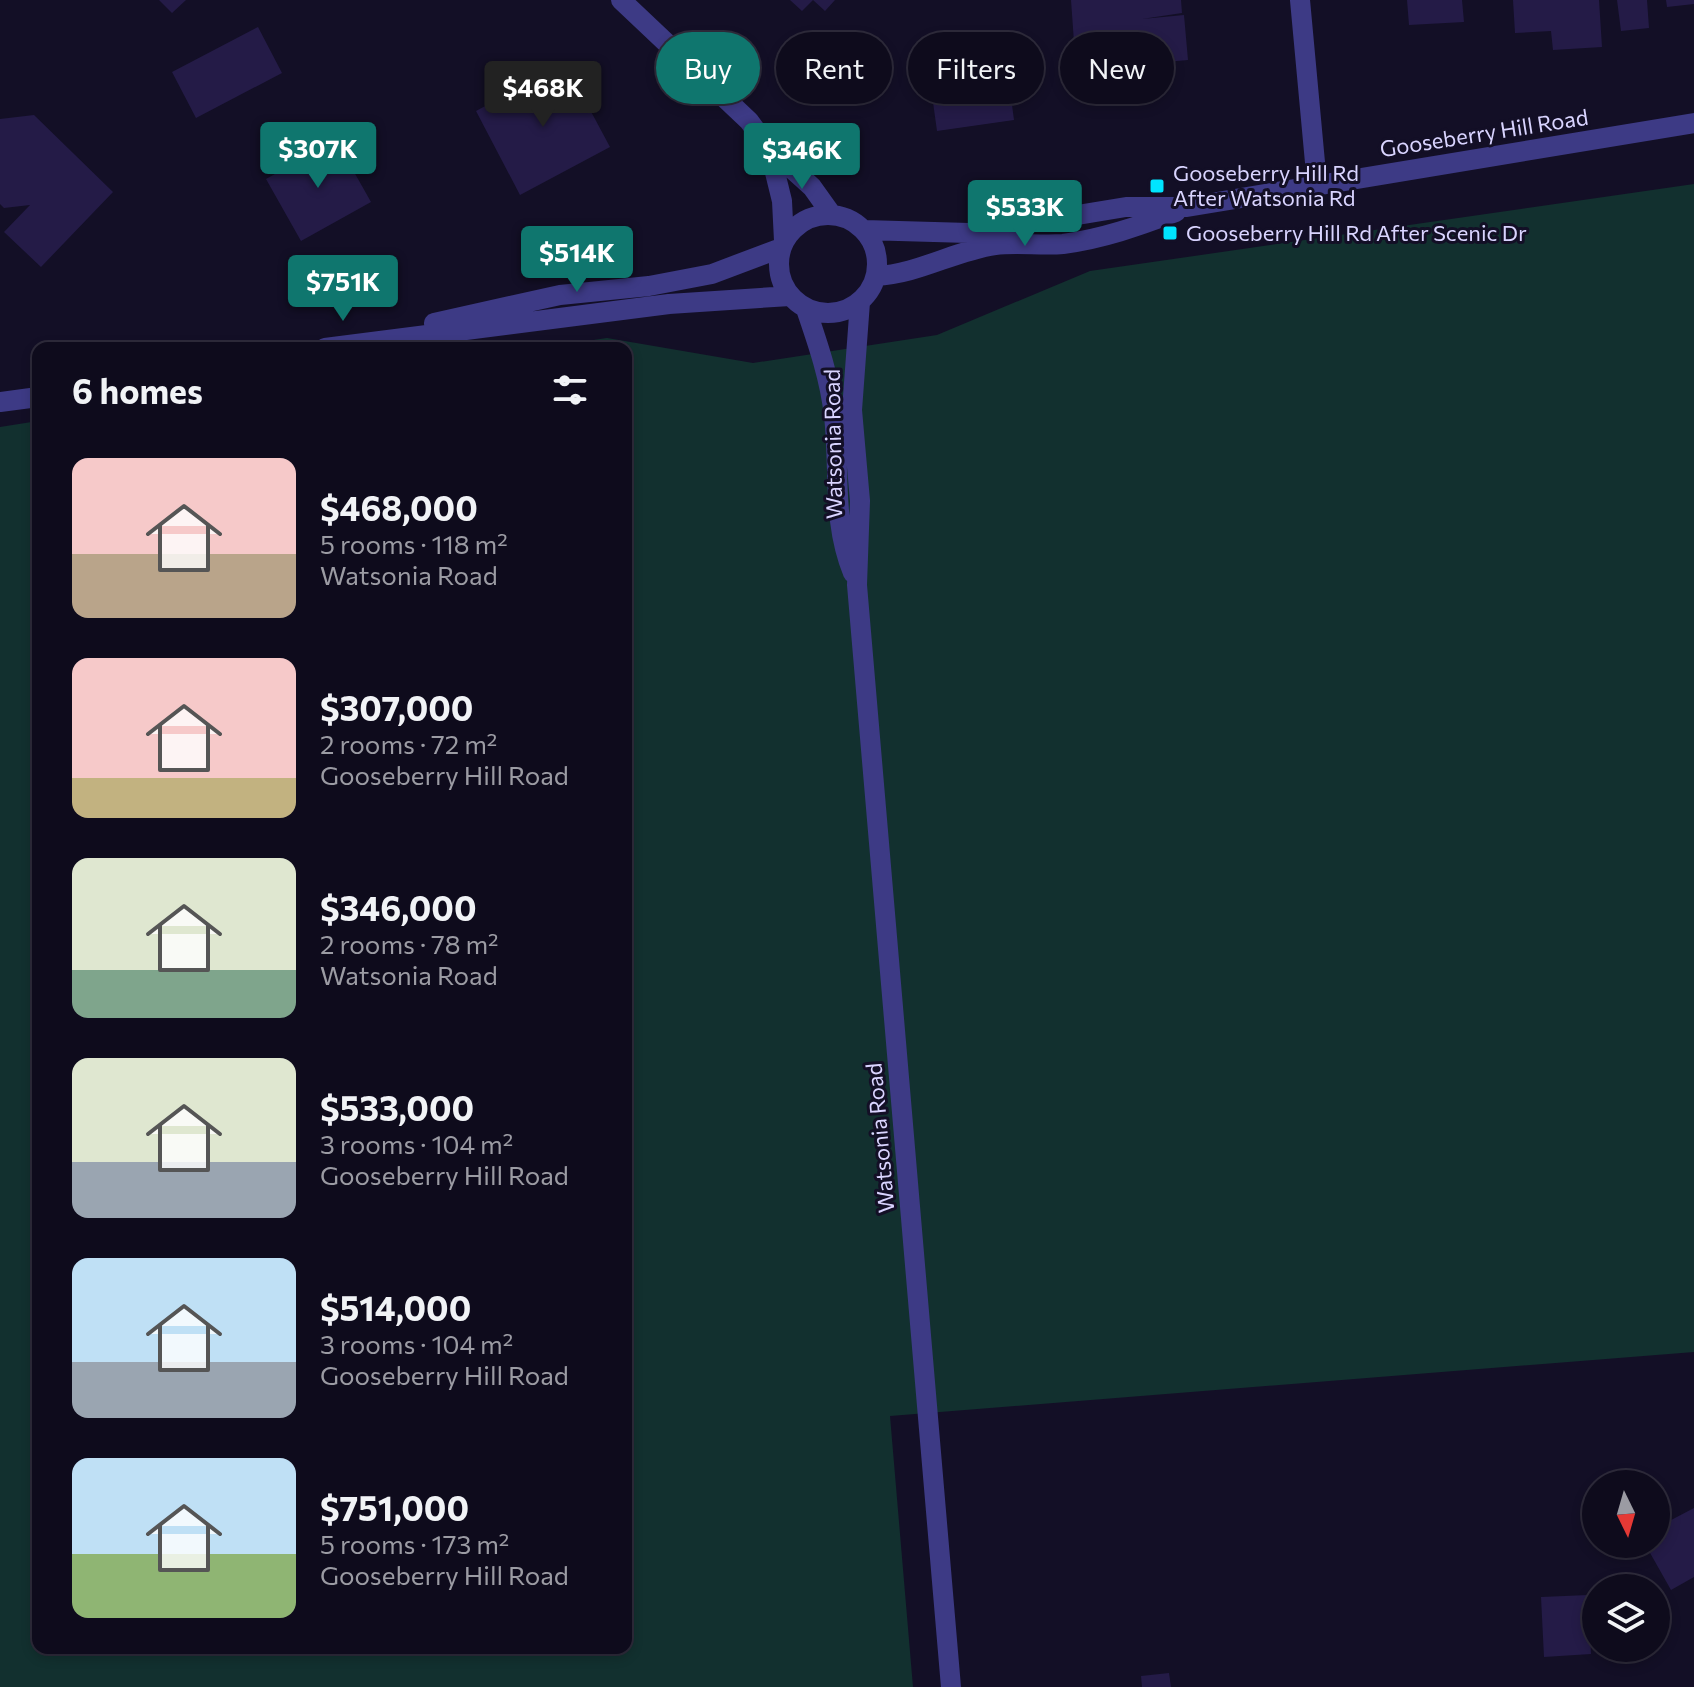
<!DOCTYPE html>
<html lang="en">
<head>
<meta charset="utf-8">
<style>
  :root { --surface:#0e0b1c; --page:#1c1929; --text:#f1f3f6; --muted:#9b9ba3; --line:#2e2b3b; --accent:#0f766e }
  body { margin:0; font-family:Commissioner,sans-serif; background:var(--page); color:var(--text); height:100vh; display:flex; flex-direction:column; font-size:30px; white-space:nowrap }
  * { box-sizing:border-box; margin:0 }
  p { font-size:26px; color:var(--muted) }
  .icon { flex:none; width:44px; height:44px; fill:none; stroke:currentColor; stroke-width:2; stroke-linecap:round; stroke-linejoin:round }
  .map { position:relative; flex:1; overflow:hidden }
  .panel { position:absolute; left:32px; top:342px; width:600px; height:1312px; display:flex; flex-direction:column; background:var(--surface); border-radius:16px; box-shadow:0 4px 12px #0003,0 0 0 2px var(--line) }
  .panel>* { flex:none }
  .guide { position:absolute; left:656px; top:32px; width:760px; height:72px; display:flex; gap:16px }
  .needle { width:52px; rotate:175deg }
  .tools { position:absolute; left:1582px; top:1470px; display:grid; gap:16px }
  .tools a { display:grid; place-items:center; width:88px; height:88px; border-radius:50%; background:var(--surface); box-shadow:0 4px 12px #0003,0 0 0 2px var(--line); font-size:40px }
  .price { position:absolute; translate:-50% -68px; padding:0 18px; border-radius:8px; background:var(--accent); color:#fff; font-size:26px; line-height:52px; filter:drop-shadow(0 2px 4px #0008) }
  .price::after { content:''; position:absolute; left:50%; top:48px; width:24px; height:18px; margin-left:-12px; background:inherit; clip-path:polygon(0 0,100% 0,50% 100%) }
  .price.selected { background:#222; color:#fff }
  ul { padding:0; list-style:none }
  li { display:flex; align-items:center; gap:24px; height:200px; padding:0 40px }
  li span { display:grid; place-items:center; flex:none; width:224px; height:160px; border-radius:16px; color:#555 }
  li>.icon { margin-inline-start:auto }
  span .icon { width:96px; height:96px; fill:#fffc; stroke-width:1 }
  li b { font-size:34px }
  h2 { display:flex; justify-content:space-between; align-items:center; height:96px; padding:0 40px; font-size:34px }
  .chip { padding:0 28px; border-radius:36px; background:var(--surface); box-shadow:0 4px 12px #0003,0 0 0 2px var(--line); font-size:28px; line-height:72px }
  .chip.selected { background:var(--accent); color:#fff }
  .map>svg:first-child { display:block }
  .green { fill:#12302f }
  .building { fill:#241b47 }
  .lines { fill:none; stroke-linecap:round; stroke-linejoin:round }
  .minor { stroke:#3d3a85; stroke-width:20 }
  .poi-dot { fill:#00e5ff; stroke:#130f26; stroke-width:3 }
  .labels { text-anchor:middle; stroke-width:6; stroke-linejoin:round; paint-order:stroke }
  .street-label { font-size:22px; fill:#d9d4ff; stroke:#130f26 }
  .poi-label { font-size:22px; fill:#d9d4ff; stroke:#130f26; text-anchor:start }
</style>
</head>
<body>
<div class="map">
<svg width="1694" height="1687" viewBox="0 0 1694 1687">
  <rect width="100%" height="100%" fill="#130f26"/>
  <path class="green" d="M1694,184v1168l-804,64 23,271h-913v-1260l38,-6v1227h588v-1300h-87l68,-10 146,25 184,-28 153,-64z"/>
  <path class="building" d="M159,0h27l-14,13z
    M790,0h45l-10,11 -12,-11 -11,11z
    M1071,0h110l1,13 -40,6 42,-4 4,45 -112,10z
    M1407,0h55l2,22 -55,3z
    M1513,0h86l3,47 -49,3 -2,-19 -36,2z
    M1617,0h30l2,28 -28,3z
    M1666,0h28v4l-27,3z
    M258,27l24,46 -86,45 -24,-46z
    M1021,46l5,42 -16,2 4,30 -77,11 -10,-72z
    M565,63l45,84 -90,48 -44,-84z
    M34,115l79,77 -72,75 -37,-35 26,-27 -26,3 -4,-4v-85z
    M336,140l35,62 -70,39 -35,-62z
    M1694,1508v69l-23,13 -26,-46h11v-16z
    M1588,1595l3,59 -47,3 -3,-60z
    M1169,1673l2,14h-29l-1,-11z"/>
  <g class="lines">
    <path class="minor" d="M621,0l128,121 20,27 43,39 20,28
      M1300,0l17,184
      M769,148l13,53 2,40
      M779 264a49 49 0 1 1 98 0a49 49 0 1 1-98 0Z
      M864,230l105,3 157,-26h61l507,-84
      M876,276c42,-2 78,-25 119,-31 22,-3 46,1 68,-1 39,-5 76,-18 113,-32
      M860,302l-8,108 8,91 -3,84 94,1102
      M806,309c12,35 24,70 28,107 6,53 -2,106 19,157
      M434,323l126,-28 89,-9 63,-12 69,-26
      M325,348l344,-44 121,-8
      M0,402l38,-5"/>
  </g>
  <g class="poi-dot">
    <rect x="1149" y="178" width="16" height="16" rx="4"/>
    <rect x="1162" y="225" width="16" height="16" rx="4"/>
  </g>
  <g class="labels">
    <g class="street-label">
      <text transform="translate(1484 133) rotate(-9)" y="8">Gooseberry Hill Road</text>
      <text transform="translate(833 444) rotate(-91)" y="8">Watsonia Road</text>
      <text transform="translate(880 1138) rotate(-95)" y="8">Watsonia Road</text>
    </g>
    <g class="poi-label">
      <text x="1173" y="181">Gooseberry Hill Rd<tspan x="1173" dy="25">After Watsonia Rd</tspan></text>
      <text x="1186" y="241">Gooseberry Hill Rd After Scenic Dr</text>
    </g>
  </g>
</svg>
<div class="tools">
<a><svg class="needle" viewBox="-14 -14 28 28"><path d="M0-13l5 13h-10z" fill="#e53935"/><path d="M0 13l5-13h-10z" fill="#9b9ba3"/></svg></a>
<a><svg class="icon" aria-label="layers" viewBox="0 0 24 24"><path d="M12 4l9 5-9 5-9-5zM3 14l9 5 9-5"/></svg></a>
</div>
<b class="price selected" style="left:543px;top:129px">$468K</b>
<b class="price" style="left:318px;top:190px">$307K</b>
<b class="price" style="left:802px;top:191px">$346K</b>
<b class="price" style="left:1025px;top:248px">$533K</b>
<b class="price" style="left:577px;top:294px">$514K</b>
<b class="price" style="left:343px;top:323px">$751K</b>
<div class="guide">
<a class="chip selected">Buy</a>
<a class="chip">Rent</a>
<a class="chip">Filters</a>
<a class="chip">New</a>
</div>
<section class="panel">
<h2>6 homes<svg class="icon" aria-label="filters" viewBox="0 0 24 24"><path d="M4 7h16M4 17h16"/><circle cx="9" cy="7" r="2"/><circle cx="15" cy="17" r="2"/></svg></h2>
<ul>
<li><span style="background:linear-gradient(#f6c9c9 60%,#b9a48a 0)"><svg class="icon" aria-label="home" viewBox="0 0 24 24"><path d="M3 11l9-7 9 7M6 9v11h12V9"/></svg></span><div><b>$468,000</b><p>5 rooms · 118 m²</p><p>Watsonia Road</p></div></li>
<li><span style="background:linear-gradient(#f6c9c9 75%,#c2b280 0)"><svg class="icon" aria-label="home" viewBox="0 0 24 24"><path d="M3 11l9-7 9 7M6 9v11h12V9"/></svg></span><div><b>$307,000</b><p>2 rooms · 72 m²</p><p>Gooseberry Hill Road</p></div></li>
<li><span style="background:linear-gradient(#dfe7d0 70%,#7fa58c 0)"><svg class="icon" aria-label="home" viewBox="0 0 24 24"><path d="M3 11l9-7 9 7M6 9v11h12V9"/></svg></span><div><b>$346,000</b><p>2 rooms · 78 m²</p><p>Watsonia Road</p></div></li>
<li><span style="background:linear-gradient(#dfe7d0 65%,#9aa5b1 0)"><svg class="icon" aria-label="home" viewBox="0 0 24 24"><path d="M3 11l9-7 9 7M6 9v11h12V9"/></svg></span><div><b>$533,000</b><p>3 rooms · 104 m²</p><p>Gooseberry Hill Road</p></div></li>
<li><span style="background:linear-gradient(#bfe0f5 65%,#9aa5b1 0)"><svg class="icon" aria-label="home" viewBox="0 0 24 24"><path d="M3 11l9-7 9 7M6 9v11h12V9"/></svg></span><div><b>$514,000</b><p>3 rooms · 104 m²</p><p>Gooseberry Hill Road</p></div></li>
<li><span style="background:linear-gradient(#bfe0f5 60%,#8fb573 0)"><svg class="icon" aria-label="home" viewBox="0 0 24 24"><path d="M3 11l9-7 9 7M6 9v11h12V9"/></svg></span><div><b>$751,000</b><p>5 rooms · 173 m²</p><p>Gooseberry Hill Road</p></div></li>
</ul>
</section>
</div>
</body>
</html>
